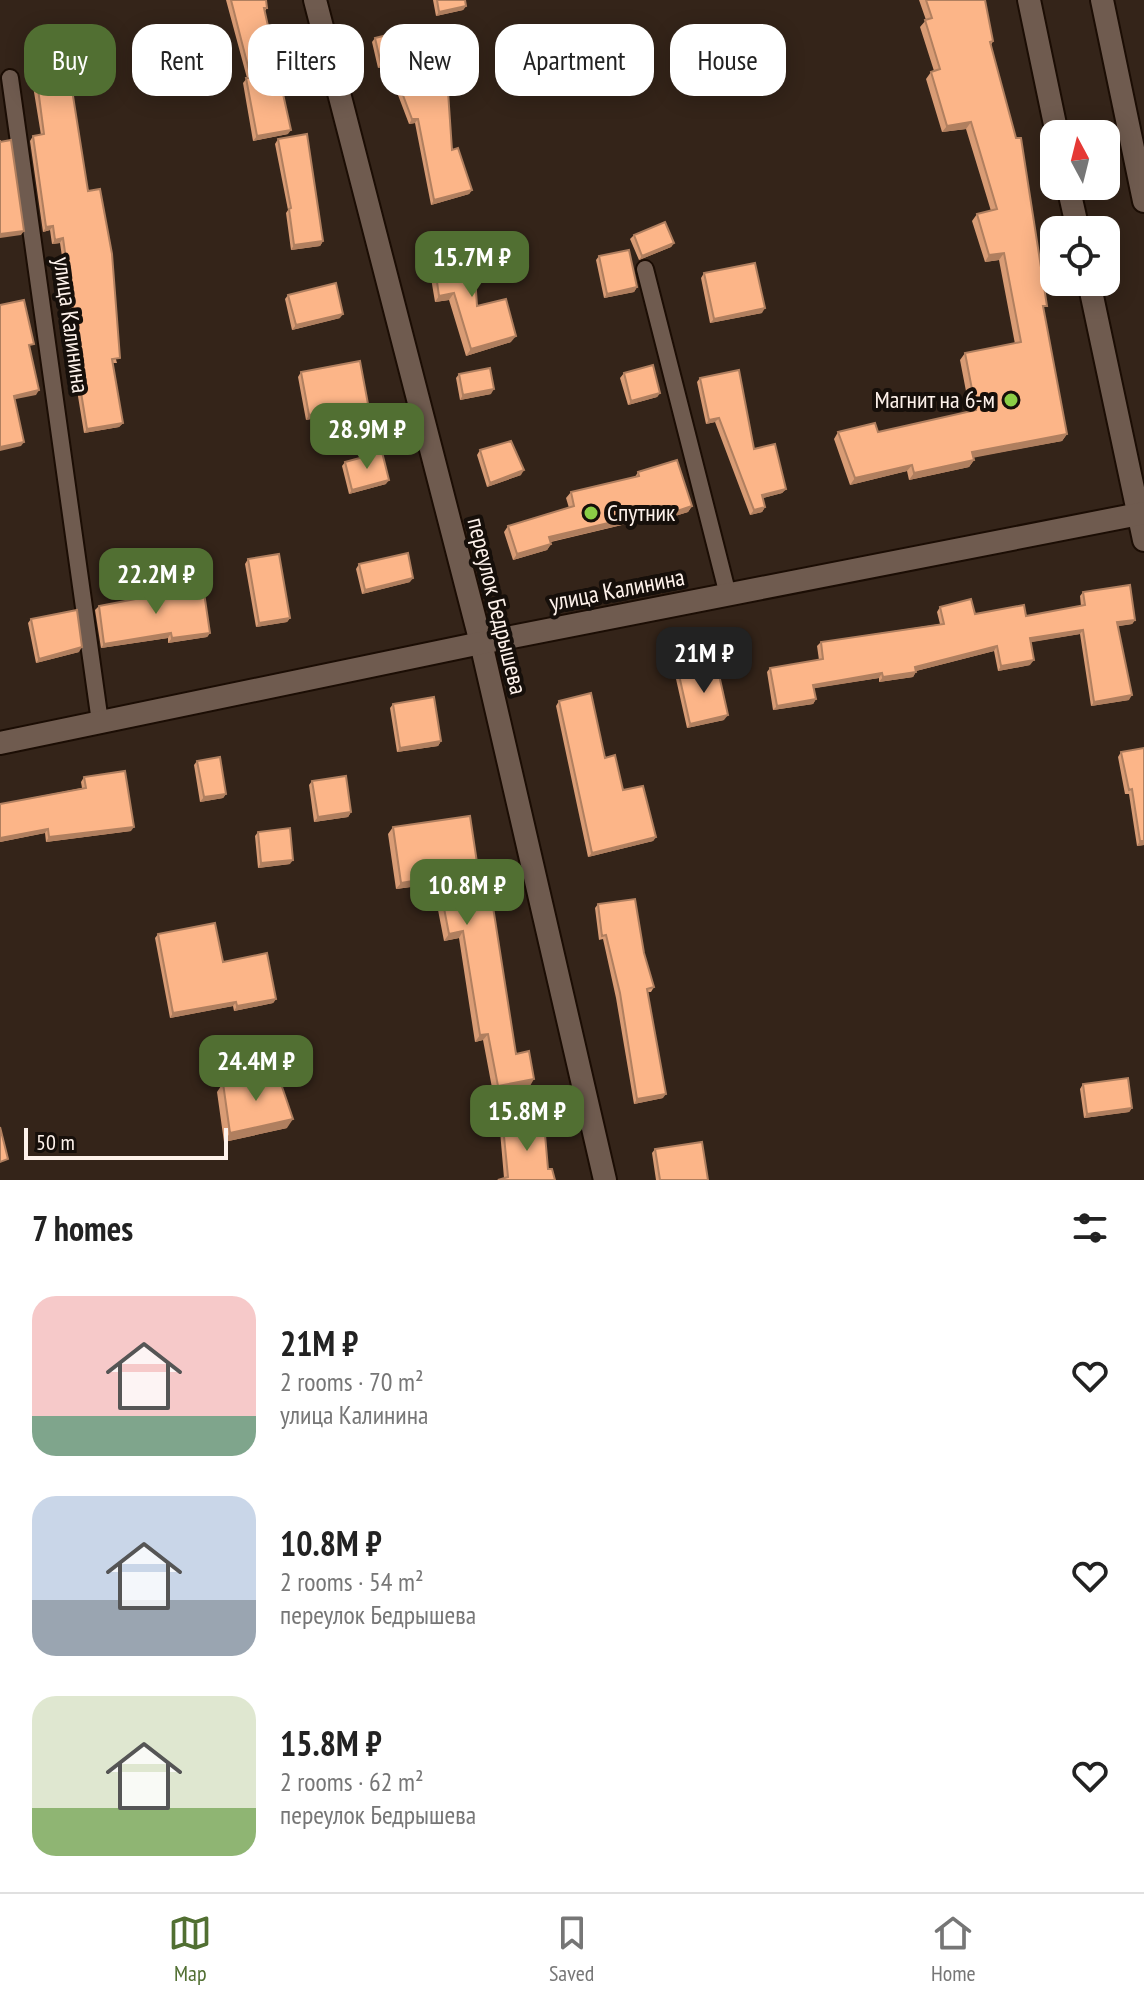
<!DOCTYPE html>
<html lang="en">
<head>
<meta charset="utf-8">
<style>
  :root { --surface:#fff; --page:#f6f6f6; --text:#222; --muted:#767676; --line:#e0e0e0; --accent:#516f32 }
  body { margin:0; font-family:"PT Sans Narrow",sans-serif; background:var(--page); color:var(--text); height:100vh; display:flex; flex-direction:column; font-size:30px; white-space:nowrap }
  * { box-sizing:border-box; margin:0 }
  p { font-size:26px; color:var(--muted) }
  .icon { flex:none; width:44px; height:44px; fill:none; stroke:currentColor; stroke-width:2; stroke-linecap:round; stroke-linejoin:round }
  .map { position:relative; height:1180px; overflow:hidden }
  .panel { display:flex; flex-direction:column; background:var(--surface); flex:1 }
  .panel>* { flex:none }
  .banner { position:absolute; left:24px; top:24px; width:1096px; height:72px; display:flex; gap:16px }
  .needle { width:52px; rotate:353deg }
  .buttons { position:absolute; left:1040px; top:120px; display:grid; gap:16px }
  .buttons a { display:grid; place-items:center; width:80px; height:80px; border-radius:16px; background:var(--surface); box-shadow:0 4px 20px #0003; font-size:40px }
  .scale { position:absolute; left:24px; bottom:20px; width:204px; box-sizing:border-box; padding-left:8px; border:4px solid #fef2eb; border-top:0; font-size:22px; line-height:28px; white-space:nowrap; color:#fef2eb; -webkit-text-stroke:6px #160f0a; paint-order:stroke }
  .price { position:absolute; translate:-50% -68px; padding:0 18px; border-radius:16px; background:var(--accent); color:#fff; font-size:26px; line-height:52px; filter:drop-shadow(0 2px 4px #0008) }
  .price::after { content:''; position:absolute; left:50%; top:48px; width:24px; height:18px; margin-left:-12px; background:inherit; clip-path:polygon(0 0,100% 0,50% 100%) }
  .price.on { background:#222; color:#fff }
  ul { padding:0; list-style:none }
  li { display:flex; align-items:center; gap:24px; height:200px; padding:0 32px }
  li span { display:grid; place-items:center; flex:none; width:224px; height:160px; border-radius:24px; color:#555 }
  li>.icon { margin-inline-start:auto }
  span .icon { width:96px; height:96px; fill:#fffc; stroke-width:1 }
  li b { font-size:34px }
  h2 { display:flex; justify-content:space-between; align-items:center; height:96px; padding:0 32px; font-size:34px }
  .chip { padding:0 28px; border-radius:24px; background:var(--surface); box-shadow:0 4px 20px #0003; font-size:28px; line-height:72px }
  .chip.on { background:var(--accent); color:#fff }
  .dock { display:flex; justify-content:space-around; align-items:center; height:112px; border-top:2px solid var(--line); background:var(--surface); font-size:22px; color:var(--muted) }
  .dock a { display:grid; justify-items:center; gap:4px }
  .dock .on { color:var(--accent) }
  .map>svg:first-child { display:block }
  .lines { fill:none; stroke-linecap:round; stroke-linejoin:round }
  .service-casing { stroke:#1b0d04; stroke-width:20 }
  .minor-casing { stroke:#1b0d04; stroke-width:26 }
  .secondary-casing { stroke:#1b0d04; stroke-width:26 }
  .service { stroke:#6f5b4f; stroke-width:16 }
  .minor { stroke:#6f5b4f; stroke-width:22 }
  .secondary { stroke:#6f5b4f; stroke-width:22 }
  .wall { fill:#d99c75 }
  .shaded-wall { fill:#b07f5f }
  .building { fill:#fcb588; stroke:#b07f5f; stroke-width:2 }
  .poi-dot { fill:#8bce46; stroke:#160f0a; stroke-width:3 }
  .labels { text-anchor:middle; stroke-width:8; stroke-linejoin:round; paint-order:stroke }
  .street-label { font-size:24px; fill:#fef2eb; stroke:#160f0a }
  .poi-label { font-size:24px; fill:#fef2eb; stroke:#160f0a; text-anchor:end }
</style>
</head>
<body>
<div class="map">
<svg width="1144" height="1180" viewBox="0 0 1144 1180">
  <rect width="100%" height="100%" fill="#342419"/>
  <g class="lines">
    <g class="service-casing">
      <path id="service" d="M10,78l90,644
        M645,269l83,326"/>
    </g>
    <g class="minor-casing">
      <path id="minor" d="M315,0l166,643 124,537
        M1029,0l28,134
        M1102,0l42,201
        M1068,186l10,44
        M1089,282l55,258"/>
    </g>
    <g class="secondary-casing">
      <path id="secondary" d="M0,743l481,-100 663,-130"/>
    </g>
    <use href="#service" class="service"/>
    <use href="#minor" class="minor"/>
    <use href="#secondary" class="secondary"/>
  </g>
  <path class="wall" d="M226,0h40l1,8 -2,3 23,123 -35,7 -10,-58 4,-5z
    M433,0h32l1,6 -3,4 -27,6z
    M919,0h66l8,41 -2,4 52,265 24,124 -5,7 -89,16 1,3 -5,7 -60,13 -2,-9 -57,14 -16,-46 4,-7h40l92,-20 -10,-52 5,-7 50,-9 -16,-84 -14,2 -13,-41 5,-7 14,-3 -25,-82 -24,3 -16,-53 5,-7 3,-1 -14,-44 6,-7z
    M375,38l41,45 36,67 20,40 -3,4 -38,11 -16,-82 -6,1 -22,-58 -9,2 -6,-26z
    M37,81l80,282h-4l10,60 -4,4 -35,6 -10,-61 -4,-37 3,-4 -13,-88 -8,1 -2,-14 -7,2 -13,-91 3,-5 8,-1 -8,-49z
    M278,139l45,102 -3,5 -29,4 -5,-37 2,-3 -13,-66z
    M634,235l40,8 -3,4 -32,13 -9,-21z
    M433,253l44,53 34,36 -45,14 -17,-56 -14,2 -7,-42z
    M599,256l38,31 -3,5 -30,6 -8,-38z
    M704,273l58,40 -52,10 -9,-45z
    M288,295l52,23 -48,12 -7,-31z
    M301,372l64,36 -59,12 -8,-43z
    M624,373l36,20 -3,4 -29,8 -8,-27z
    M459,374l32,20 -31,6 -4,-22z
    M700,378l54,71 32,40 -4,4 -19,5 2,9 -3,5 -12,3 -35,-93 -9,2 -9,-42z
    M480,450l41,25 -34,12 -10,-32z
    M345,462l41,22 -37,10 -7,-28z
    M638,472l54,34 -4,6 -39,12 -2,-5 -96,23v2l-4,6 -34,10 -9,-28 4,-6 61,-18 -3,-10 5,-6 64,-15z
    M248,559l42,59 -3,4 -31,5 -11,-63z
    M359,564l51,18 -48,12 -6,-25z
    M1083,592l52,28 -3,4 -14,2 11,74 -38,6 -11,-72 -50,8v23l-32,6 -4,-20 -78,20 -3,6 -34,5v-4l-65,10 2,11 -3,5 -40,6 -6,-38 3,-4 49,-8 -2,-14 4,-4 119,-18 -3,-12 3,-5 35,7 51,2 55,-10 -1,-10z
    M99,606l111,27 -3,4 -39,6v-5l-67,10 -6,-38z
    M31,619l48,33 -43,11 -8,-40z
    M679,675l45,45 -37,8 -11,-49z
    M559,701l46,57 18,32 33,47 -3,4 -65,16 -32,-151z
    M393,704l48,37 -3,5 -41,6 -7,-44z
    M1144,748v97l-7,1 -8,-52h-4l-7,-37 3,-5z
    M197,761l29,33 -3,4 -23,4 -6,-37z
    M84,777l47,54 -85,11 -1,-9 -45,9v-38l82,-16 -1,-6z
    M312,781l39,31 -3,5 -34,5 -5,-37z
    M393,827l89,69 34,158 14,32 -37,7 -10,-53 -8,2 -16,-104 -15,3 -11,-57 -37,5 -8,-55z
    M258,832l32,32 -32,4 -3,-32z
    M598,904l46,49 10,34 -3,5h-3l15,106 -29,6 -18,-106 -13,-59 -4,1 -4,-32z
    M158,934l65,28 53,37 -3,4 -39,8 -1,-5 -63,12 -15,-80z
    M223,1083l64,45 -63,14 -7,-50z
    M1083,1084l49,24 -3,4 -45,6 -4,-29z
    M503,1126l45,43 7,11h-58l7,-2 -4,-47z
    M655,1149l53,31h-52l-4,-27z"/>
  <path class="shaded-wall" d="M466,6l-3,4 -27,6 3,-4z
    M390,61l-3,5 -9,2 3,-4z
    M412,119h6l-3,4 -6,1z
    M971,122l-5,7 -24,3 5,-6z
    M291,130l-3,4 -35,7 4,-5z
    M472,190l-3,4 -38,11 3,-5z
    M53,226l-3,4 -7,2 3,-5z
    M24,231l-3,4 -21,3v-4z
    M63,238l-3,5 -8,1 3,-4z
    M323,241l-3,5 -29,4 3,-5z
    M674,243l-3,4 -32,13 3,-4z
    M1004,253l-5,7 -14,2 4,-7z
    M637,287l-3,5 -30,6 3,-4z
    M454,293l-5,7 -14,2 4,-6z
    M765,308l-3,5 -52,10 4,-4z
    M343,314l-3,4 -48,12 4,-5z
    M516,336l-5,6 -45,14 5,-7z
    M494,389l-3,5 -31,6 3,-5z
    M39,390l-3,5 -25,5 3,-4z
    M660,393l-3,4 -29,8 3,-4z
    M368,404l-3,4 -59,12 3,-5z
    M719,418l-4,4 -9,2 3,-4z
    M123,423l-4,4 -35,6 3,-4z
    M1067,434l-5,7 -95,18 5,-7z
    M24,442l-3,4 -21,5v-4z
    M974,460l-5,7 -60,13 5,-7z
    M912,465l-5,6 -57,14 5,-7z
    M524,470l-3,5 -34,12 3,-4z
    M389,480l-3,4 -37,10 3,-4z
    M786,489l-4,4 -23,6 3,-4z
    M692,506l-4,6 -39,12 4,-5z
    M765,507l-3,5 -12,3 4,-5z
    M651,513l-4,6 -102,24 4,-6z
    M551,544l-4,6 -34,10 4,-6z
    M413,578l-3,4 -48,12 3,-4z
    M290,618l-3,4 -31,5 3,-4z
    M1135,620l-3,4 -18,3 3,-5z
    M1083,630l-3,4 -53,9 3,-5z
    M171,633l-3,5 -67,10 3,-4z
    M210,633l-3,4 -39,6 4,-5z
    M997,646l-3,5 -82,21 3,-5z
    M82,647l-3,5 -43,11 3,-4z
    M1034,660l-4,5 -32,6 3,-5z
    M916,672l-3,5 -34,5 4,-5z
    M882,673l-3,5 -69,11 3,-4z
    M1132,695l-3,5 -38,6 3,-4z
    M816,699l-3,5 -40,6 4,-4z
    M728,715l-4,5 -37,8 3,-4z
    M441,741l-3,5 -41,6 3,-4z
    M226,794l-3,4 -23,4 4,-5z
    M351,812l-3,5 -34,5 4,-5z
    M134,827l-3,4 -85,11 3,-5z
    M48,829l-3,4 -45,9v-4z
    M656,837l-3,4 -65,16 4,-4z
    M1140,841h4v4l-7,1z
    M293,860l-3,4 -32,4 3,-5z
    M438,877l-5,7 -37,5 5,-6z
    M463,931l-4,7 -15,3 5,-7z
    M276,999l-3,4 -39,8 3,-5z
    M236,1002l-3,4 -63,12 3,-5z
    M488,1034l-5,6 -8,2 5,-7z
    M534,1079l-4,7 -37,7 5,-7z
    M666,1094l-3,4 -29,6 3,-5z
    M1132,1108l-3,4 -45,6 3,-4z
    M293,1119l-6,9 -63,14 6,-9z"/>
  <path class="building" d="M231,0h35l1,8h-3l27,122 -34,6 -11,-58h5z
    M437,0h28l1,6 -27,6z
    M926,0h59l8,41 -3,1 26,96h5l26,168h-4l24,128 -95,18 2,8 -60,13 -2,-8 -57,13 -17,-46 37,-9 3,9 98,-22 -11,-57 56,-11 -17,-89 -15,2 -12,-41 20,-5 -26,-87 -24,4 -16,-54 9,-3 -15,-49 7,-2z
    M404,31l12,52 31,-6 5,73 6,-2 14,42 -38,10 -16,-81h-6l-22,-58 -9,3 -6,-26z
    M70,77l18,114 12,-2 12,65 8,104 -8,1 11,64 -36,6 -10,-61 -4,-38h3l-13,-92 -8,2 -2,-14 -7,1 -13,-91 11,-2 -7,-53z
    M307,134l16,107 -29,4 -5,-36 2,-1 -13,-69z
    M0,140v2l11,-2 13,91 -24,3z
    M665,222l9,21 -32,13 -8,-21z
    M473,246l4,60 29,-7 10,37 -45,13 -17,-56 -15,3 -6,-43z
    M629,250l8,37 -30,7 -8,-38z
    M755,263l10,45 -51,11 -10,-46z
    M336,283l7,31 -47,11 -8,-30z
    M24,300l10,44 -5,1 10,45 -25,6 10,46 -24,5v-142z
    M360,361l8,43 -59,11 -8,-43z
    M653,365l7,28 -29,8 -7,-28z
    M490,368l4,21 -31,6 -4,-21z
    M739,370l15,79 21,-5 11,45 -24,6 3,12 -11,3 -35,-92 -10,2 -9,-42z
    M511,441l13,29 -34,13 -10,-33z
    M382,452l7,28 -37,10 -7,-28z
    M677,460l15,46 -39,13 -2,-6 -102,24 2,7 -34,10 -9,-28 66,-20 -3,-14 68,-16 -1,-4z
    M408,553l5,25 -48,12 -6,-26z
    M279,554l11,64 -31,5 -11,-64z
    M1130,585l5,35 -18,2 15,73 -38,7 -11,-72 -53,8 4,22 -33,6 -4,-20 -82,21 1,5 -33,5 -1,-4 -69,12 3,14 -39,7 -7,-38 53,-9 -2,-17 123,-18 -4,-17 31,-8 4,15 49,-9 2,11 59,-11 -2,-13z
    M203,586l7,47 -38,5 -1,-5 -67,11 -5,-38z
    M77,610l5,37 -43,12 -8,-40z
    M717,666l11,49 -38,9 -11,-49z
    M591,693l14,65 10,-3 8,35 20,-4 13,51 -64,16 -33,-152z
    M434,697l7,44 -41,7 -7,-44z
    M1144,748v93h-4l-8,-52 -3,1 -8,-38z
    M220,757l6,37 -22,3 -7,-36z
    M125,771l9,56 -85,10 -1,-8 -48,9v-34l86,-16 -2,-11z
    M346,776l5,36 -33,5 -6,-36z
    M470,816l12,80 9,-2 25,160 13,-3 5,28 -36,7 -10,-52 -8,1 -17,-104 -14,3 -11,-57 -37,6 -8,-56z
    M290,828l3,32 -32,3 -3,-31z
    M635,899l9,54 10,34 -7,2 19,105 -29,5 -17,-106 -14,-58 -4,1 -4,-32z
    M215,923l8,39 44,-9 9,46 -39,7 -1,-4 -63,11 -15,-79z
    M278,1075l15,44 -63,14 -7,-50z
    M1128,1078l4,30 -45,6 -4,-30z
    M544,1123l4,46h4l3,11h-57l10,-3 -5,-51z
    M0,1127l8,32 -8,3z
    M702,1142l6,38h-48l-5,-31z"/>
  <g class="poi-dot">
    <circle cx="1011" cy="400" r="8"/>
    <circle cx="591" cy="513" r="8"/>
  </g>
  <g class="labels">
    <g class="street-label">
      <text transform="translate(71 325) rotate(82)" y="8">улица Калинина</text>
      <text transform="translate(617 590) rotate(-11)" y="8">улица Калинина</text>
      <text transform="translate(497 606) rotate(76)" y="8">переулок Бедрышева</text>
    </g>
    <g class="poi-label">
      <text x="995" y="408">Магнит на 6-м</text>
      <text x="607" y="521" text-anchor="start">Спутник</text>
    </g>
  </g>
</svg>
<div class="buttons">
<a><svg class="needle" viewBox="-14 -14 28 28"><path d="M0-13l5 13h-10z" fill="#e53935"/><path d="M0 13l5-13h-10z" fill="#767676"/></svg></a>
<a><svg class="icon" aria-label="locate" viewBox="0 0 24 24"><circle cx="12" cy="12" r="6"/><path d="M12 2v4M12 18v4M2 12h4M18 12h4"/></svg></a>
</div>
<div class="scale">50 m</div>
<b class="price" style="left:472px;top:299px">15.7M ₽</b>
<b class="price" style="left:367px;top:471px">28.9M ₽</b>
<b class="price" style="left:156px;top:616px">22.2M ₽</b>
<b class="price on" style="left:704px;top:695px">21M ₽</b>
<b class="price" style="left:467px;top:927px">10.8M ₽</b>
<b class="price" style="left:256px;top:1103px">24.4M ₽</b>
<b class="price" style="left:527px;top:1153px">15.8M ₽</b>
<div class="banner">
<a class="chip on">Buy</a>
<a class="chip">Rent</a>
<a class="chip">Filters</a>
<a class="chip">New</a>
<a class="chip">Apartment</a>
<a class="chip">House</a>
</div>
</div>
<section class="panel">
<h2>7 homes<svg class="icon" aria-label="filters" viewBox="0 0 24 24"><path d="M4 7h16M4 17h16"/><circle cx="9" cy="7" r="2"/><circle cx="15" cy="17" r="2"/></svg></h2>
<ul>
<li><span style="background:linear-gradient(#f6c9c9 75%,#7fa58c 0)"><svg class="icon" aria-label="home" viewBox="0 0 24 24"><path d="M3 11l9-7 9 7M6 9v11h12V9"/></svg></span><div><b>21M ₽</b><p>2 rooms · 70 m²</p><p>улица Калинина</p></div><svg class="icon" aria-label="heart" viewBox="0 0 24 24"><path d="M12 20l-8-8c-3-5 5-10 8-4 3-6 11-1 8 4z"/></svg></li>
<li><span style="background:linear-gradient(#c9d6e8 65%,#9aa5b1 0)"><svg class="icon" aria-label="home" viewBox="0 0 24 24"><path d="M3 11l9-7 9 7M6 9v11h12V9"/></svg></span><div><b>10.8M ₽</b><p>2 rooms · 54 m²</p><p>переулок Бедрышева</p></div><svg class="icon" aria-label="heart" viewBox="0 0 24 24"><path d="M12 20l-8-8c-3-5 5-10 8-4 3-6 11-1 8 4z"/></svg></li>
<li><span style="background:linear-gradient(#dfe7d0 70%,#8fb573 0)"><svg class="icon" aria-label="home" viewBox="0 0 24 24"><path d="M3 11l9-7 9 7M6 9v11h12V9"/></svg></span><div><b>15.8M ₽</b><p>2 rooms · 62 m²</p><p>переулок Бедрышева</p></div><svg class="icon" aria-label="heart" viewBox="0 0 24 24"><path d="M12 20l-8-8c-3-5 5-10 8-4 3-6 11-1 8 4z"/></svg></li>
</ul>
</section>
<nav class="dock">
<a class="on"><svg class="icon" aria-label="map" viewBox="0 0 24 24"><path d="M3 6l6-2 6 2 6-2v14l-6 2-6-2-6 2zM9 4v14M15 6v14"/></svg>Map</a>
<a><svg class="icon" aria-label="saved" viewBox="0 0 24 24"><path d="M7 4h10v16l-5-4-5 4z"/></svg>Saved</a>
<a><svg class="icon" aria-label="home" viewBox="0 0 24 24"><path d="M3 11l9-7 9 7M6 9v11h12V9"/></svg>Home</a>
</nav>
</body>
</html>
